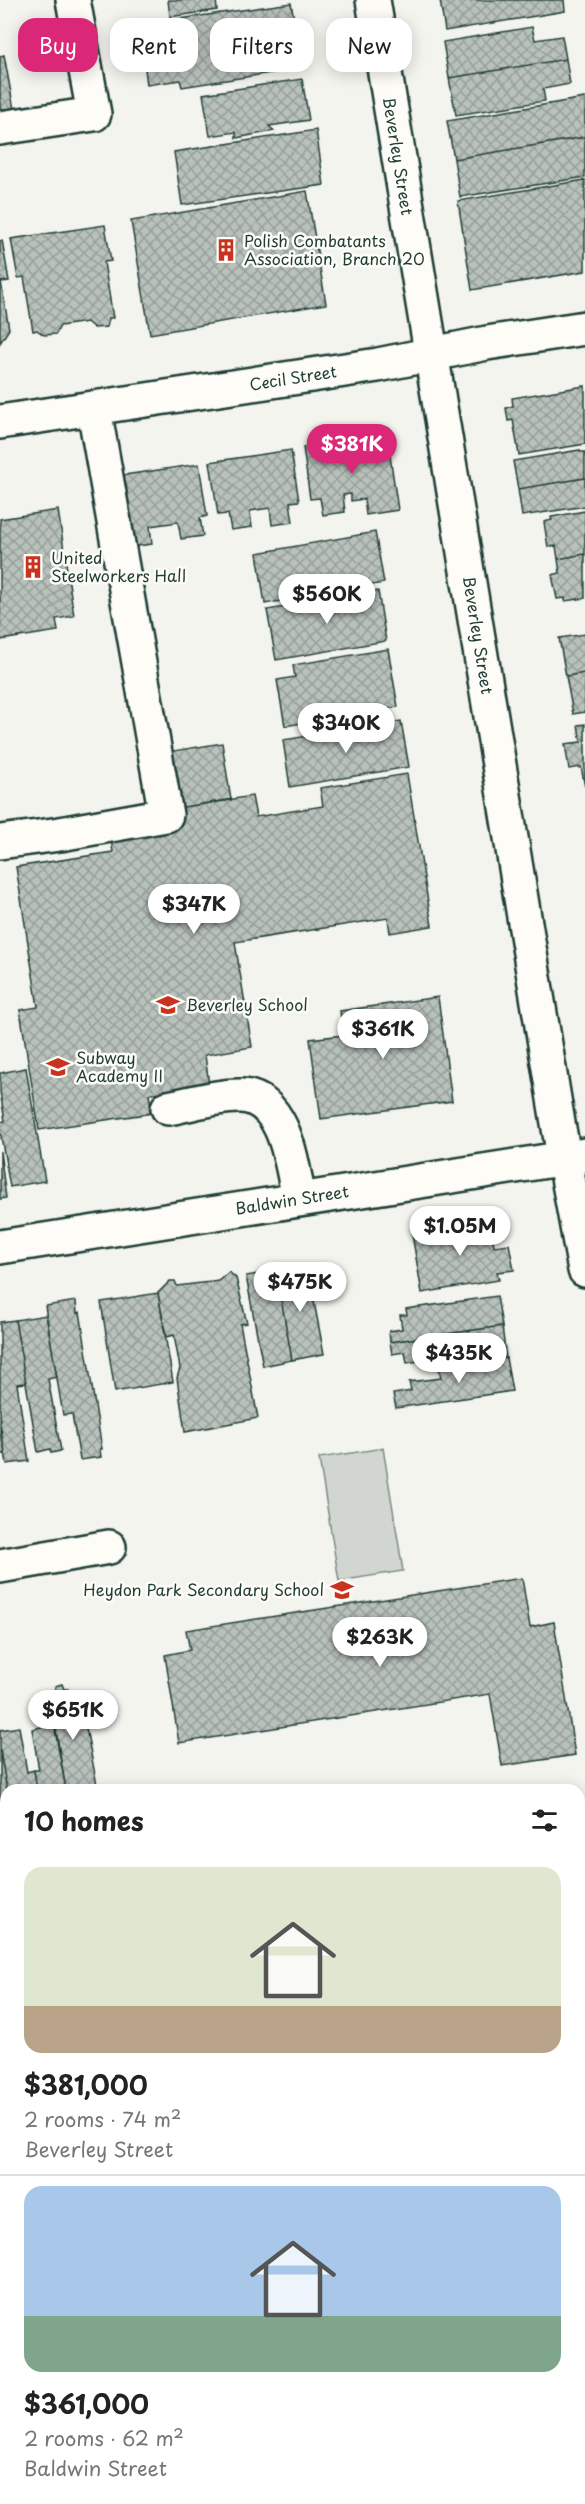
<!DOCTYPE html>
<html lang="en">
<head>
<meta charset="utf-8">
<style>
  :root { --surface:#fff; --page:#f6f6f6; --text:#222; --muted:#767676; --line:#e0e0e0; --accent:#db2777 }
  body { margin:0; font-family:"Playpen Sans",sans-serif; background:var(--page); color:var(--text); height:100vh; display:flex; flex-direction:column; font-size:22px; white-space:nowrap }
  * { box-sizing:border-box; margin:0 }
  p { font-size:20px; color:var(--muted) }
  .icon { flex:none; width:33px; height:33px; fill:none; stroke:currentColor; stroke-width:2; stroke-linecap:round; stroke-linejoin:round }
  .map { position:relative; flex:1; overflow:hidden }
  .drawer { position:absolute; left:0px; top:1784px; width:585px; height:722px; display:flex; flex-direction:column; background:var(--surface); border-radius:18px 18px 0 0; box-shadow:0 3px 15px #0003 }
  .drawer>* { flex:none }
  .top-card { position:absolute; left:18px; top:18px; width:549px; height:54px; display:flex; gap:12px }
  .price { position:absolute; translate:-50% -51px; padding:0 14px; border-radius:21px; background:#fff; color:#222; font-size:20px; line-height:39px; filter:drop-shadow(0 2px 3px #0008) }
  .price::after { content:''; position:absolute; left:50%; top:36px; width:18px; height:14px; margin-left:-9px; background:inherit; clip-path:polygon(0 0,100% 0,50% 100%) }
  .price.selected { background:var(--accent); color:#fff }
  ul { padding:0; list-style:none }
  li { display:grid; align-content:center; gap:12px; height:318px; padding:0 24px }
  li+li { border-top:2px solid var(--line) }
  li span { display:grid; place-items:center; height:186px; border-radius:18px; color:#555 }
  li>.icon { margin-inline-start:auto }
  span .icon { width:108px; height:108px; fill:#fffc; stroke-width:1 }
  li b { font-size:26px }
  h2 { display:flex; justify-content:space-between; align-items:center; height:72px; padding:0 24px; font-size:26px }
  .pill { padding:0 21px; border-radius:18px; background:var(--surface); box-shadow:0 3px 15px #0003; font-size:21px; line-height:54px }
  .pill.selected { background:var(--accent); color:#fff }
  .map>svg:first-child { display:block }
  .grass { fill:url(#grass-dots); stroke:#788a82; stroke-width:1.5 }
  .pitch { fill:#d1d6d1; stroke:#788a82; stroke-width:1.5 }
  .building { fill:url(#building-cross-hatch); stroke:#1f3d34; stroke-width:1.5 }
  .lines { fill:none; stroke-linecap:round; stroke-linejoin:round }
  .minor-casing { stroke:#1f3d34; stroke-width:38 }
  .major-casing { stroke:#1f3d34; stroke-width:38 }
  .minor { stroke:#fdfcf7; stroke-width:33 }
  .major { stroke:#fdfcf7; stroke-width:33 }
  .tram { stroke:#1f3d34; stroke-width:1.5 }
  .labels { text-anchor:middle; stroke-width:5; stroke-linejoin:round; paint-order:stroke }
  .street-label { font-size:16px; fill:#1f3d34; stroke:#fdfcf7 }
  .poi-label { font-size:16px; fill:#1f3d34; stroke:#fdfcf7; text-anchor:start }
</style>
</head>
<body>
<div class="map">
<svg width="585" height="2504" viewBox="0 0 585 2504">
  <defs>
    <pattern id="grass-dots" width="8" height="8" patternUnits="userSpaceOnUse" patternTransform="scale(1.5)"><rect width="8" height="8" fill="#d1d6d1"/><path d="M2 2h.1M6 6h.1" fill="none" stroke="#b3b9b4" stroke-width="1.8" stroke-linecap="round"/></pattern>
    <pattern id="building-cross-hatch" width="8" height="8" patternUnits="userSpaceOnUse" patternTransform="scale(1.5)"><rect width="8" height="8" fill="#b9c1bb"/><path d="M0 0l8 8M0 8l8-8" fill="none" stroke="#969e99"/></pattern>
  </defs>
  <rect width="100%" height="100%" fill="#f4f4ef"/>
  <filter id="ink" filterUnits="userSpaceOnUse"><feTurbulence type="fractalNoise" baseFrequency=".0167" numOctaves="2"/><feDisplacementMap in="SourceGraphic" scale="12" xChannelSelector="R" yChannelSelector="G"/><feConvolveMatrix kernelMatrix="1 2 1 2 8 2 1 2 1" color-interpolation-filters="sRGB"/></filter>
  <g filter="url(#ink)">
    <path class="grass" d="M585,2313v124h-6v-117z"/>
    <path class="pitch" d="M383,1448l20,123 -64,10 -20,-123z"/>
    <path class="building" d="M168,0h48l1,10 -47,7z
      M440,0h124l1,11 -120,20z
      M291,3l12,65 -121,19 -2,-7 -33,5 -7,-55 34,-4 -1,-6z
      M532,27l3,13 27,-4 4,23 -117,19 -6,-36z
      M4,55l11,60 -15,2v-61z
      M566,59l4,25 -27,5 2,12 -89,14 -7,-37z
      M302,79l7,41 -40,6 5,5 -38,7v-6l-26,4 -7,-42z
      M585,98v39l-131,22 -7,-38z
      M316,130l8,55 -142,20 -8,-53z
      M585,137v40l-125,20 -6,-38z
      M585,180v91l-113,19 -14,-89z
      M307,191l19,113 -176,30 -19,-113z
      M105,225l6,36 -7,1 9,56h-4l-2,9 -13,1 -7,-6 -27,4 -4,8 -12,1 -7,-5 -4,1 -9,-54 -6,1 -7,-39z
      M2,240l7,41 -8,1 8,47 -9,14v-102z
      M585,386v58l-66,11 -6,-35 -5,1 -2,-13 7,-2 -1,-8z
      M387,435l11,75 -32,5 -2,-16 -13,2v-7l-8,1 2,17 -22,3 -3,-17 -10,1 -7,-52z
      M291,450l8,51 -9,1 3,20 -21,3 -2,-17 -20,3 2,16 -21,3 -3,-16 -10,1 -8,-53z
      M580,450v2h5v26l-67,11 -5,-28z
      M199,464l8,52 -7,2 3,18 -22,3 -3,-17 -28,4 2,18 -22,3 -12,-71z
      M585,478v28l-63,10 -4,-27z
      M58,510l16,106 -18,3 2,12 -58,9v-121z
      M585,511v43l-27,5 -2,-13 -8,1 -4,-25 8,-2 -1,-3z
      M375,532l9,51 -119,21 -8,-51z
      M585,554v44l-20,3v-3l-8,1 -5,-24 8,-2 -2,-14z
      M378,591l8,50 -110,19 -9,-50z
      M585,634v39l-19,3 -7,-38z
      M388,649l10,58 -113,19 -8,-46 18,-3 -2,-12z
      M585,673v39l-12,2 -7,-38z
      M401,721l8,46 -119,20 -7,-47z
      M585,724v63l-4,-20 -12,2 -4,-25 16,-2 -3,-17z
      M222,743l9,57 -54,8 -10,-56z
      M407,774l25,152 -42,7 -2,-15 -153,24 17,105 -47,8 4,30 -60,9 3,19 -113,17 -19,-120 18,-3 -22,-140 97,-15 -3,-19 67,-25 75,-12 4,21 67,-11 -3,-18z
      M438,997l14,104 -131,18 -11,-80 33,-4 -3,-24z
      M26,1068l19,113 -35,6 -10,-56v-9l5,-1 -5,-29v-19z
      M0,1151l6,47 -6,1z
      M490,1221l4,25 15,-2 5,26 -17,2 2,8 -77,13 -10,-59z
      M307,1265l17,89 -32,6 -16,-89z
      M276,1271l16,89 -29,6 -17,-90z
      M229,1272l7,6 11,45 -7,1 18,94 -73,14 -8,-54 3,-10 -6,-33 -8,2 -8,-44 12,-12h5l2,5 41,-5z
      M158,1293l15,89 -58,10 -14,-90z
      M497,1296l5,30 -112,16 -1,-11 13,-2 -2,-14h7l-1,-6z
      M76,1301l1,12 3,-1 22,137h-2l1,8 -21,3 -8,-46 -9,1 -18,-109z
      M46,1315l11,62 -9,2 13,72 -10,2 -1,-4 -12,3 -23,-132z
      M15,1320l11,63 -9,1 12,77 -22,3 -7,-40v-102z
      M502,1326l4,32 -67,10 -1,-10 -31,5 -2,-11 -13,2 -2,-12z
      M506,1358l6,33 -116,17 -3,-14 18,-3 -2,-9 32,-4 -2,-10z
      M0,1424l5,30h-5z
      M522,1578l8,49 24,-5 21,133 -73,11 -12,-72 -311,49 -14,-88 25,-5 -4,-20z
      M62,1684l2,5h4l2,10 10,-2 18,93h-32l-16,-88 4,-1 -2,-10 3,-1v-4z
      M55,1724l11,66h-29l-3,-20h5l-7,-41z
      M19,1727l8,45 7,-2 3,20h-30l-7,-39v-21z
      M0,1751l7,39 -1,52 -6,1z
      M0,1985l3,15h3v149l-6,1z
      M585,2050v93l-6,1v-92z
      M585,2201v112l-6,7v-118z
      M0,2268h6v206l-6,-36z
      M0,2438l6,36v25h4l1,5h-11z
      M10,2499h34v5h-33z
      M44,2499h38l1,5h-39z
      M82,2499h38l1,5h-38z
      M120,2499h35l1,5h-35z
      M155,2499h41v1l-40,4z"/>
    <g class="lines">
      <g class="minor-casing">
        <path id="minor" d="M373,0l185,1123 27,147
          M0,128l94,-14 -21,-114
          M0,422l378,-57 109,-22 98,-15
          M0,842l60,-8 106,-19 -72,-406
          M168,1108c23,-4 50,-13 74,-12 44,3 50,70 57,103
          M0,1247l585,-92
          M0,1566l109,-19
          M579,1826l6,-1
          M0,1916l6,-1
          M579,2157l6,-1
          M579,2184l6,-1
          M0,2250l6,-1"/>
      </g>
      <g class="major-casing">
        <path id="major" d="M583,2504h2"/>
      </g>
      <use href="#minor" class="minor"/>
      <use href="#major" class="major"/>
      <path class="tram" d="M579,2495l6,-1
        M523,2504l33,-5"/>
    </g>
  </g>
  <defs>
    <g id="building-bare" transform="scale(1.8)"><path d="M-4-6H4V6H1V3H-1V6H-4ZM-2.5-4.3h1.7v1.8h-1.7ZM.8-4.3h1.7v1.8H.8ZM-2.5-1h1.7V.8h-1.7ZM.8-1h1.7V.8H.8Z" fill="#c8321e" stroke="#fdfcf7" stroke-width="2.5" paint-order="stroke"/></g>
    <g id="school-bare" transform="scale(1.8)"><path d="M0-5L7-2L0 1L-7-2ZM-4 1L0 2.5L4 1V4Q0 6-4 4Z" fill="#c8321e" stroke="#fdfcf7" stroke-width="2.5" paint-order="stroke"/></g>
  </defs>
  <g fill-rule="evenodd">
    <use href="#building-bare" x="226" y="250"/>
    <use href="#building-bare" x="33" y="567"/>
    <use href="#school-bare" x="168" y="1005"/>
    <use href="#school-bare" x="58" y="1067"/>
    <use href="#school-bare" x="342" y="1590"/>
  </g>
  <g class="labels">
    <g class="street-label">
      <text transform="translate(398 156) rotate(81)" y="6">Beverley Street</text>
      <text transform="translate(293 378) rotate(-9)" y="6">Cecil Street</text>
      <text transform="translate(478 635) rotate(81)" y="6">Beverley Street</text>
      <text transform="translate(292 1200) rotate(-9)" y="6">Baldwin Street</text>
    </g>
    <g class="poi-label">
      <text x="244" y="247">Polish Combatants<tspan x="244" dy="18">Association, Branch 20</tspan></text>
      <text x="51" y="564">United<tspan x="51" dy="18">Steelworkers Hall</tspan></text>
      <text x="186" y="1011">Beverley School</text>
      <text x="76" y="1064">Subway<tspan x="76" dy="18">Academy II</tspan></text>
      <text x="324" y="1596" text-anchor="end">Heydon Park Secondary School</text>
    </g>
  </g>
</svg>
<b class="price selected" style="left:352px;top:475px">$381K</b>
<b class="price" style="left:327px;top:625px">$560K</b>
<b class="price" style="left:346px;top:754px">$340K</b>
<b class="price" style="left:194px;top:935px">$347K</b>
<b class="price" style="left:383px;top:1060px">$361K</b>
<b class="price" style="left:460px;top:1257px">$1.05M</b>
<b class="price" style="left:300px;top:1313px">$475K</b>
<b class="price" style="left:459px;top:1384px">$435K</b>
<b class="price" style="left:380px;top:1668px">$263K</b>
<b class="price" style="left:73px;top:1741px">$651K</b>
<div class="top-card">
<a class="pill selected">Buy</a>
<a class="pill">Rent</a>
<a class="pill">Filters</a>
<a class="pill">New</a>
</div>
<section class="drawer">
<h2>10 homes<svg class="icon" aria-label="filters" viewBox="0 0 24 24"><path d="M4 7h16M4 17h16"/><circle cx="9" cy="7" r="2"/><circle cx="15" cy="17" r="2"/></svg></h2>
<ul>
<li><span style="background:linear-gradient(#dfe7d0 75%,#b9a48a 0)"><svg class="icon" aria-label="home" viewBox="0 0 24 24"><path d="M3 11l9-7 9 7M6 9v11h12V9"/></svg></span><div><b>$381,000</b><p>2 rooms · 74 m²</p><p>Beverley Street</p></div></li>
<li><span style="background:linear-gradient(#a9c7e8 70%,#7fa58c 0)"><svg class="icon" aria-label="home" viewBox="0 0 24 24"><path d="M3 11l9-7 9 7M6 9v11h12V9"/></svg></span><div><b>$361,000</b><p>2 rooms · 62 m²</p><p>Baldwin Street</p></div></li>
</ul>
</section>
</div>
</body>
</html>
